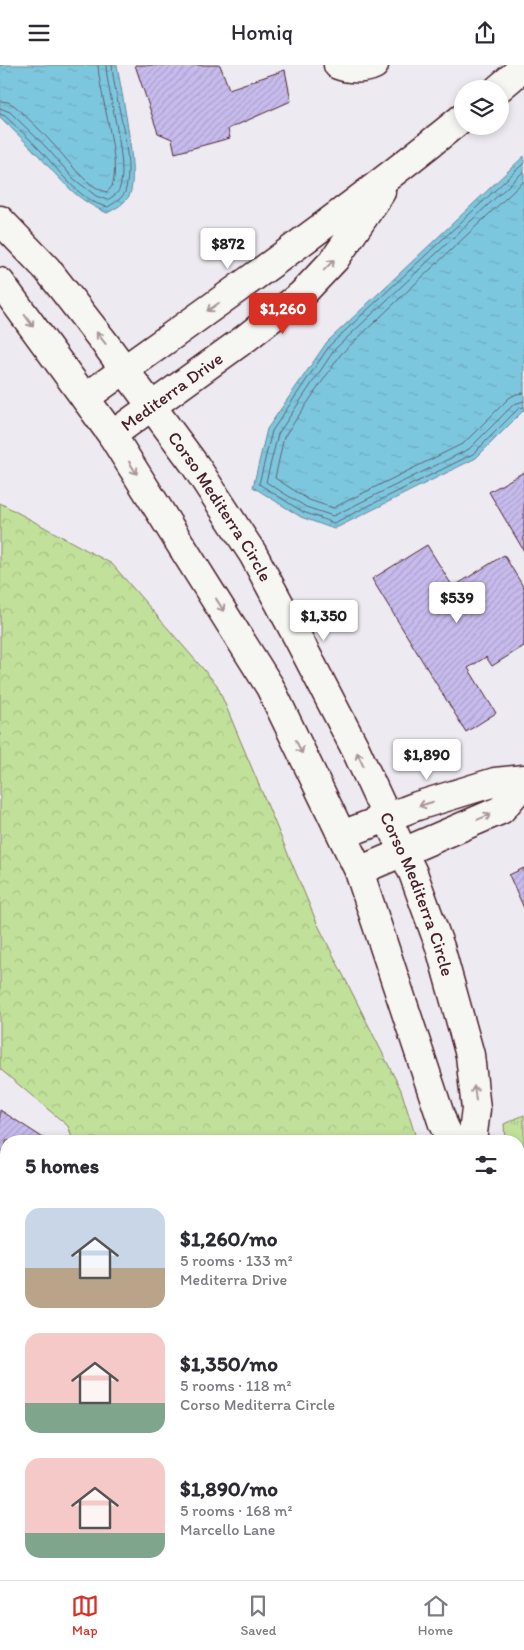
<!DOCTYPE html>
<html lang="en">
<head>
<meta charset="utf-8">
<style>
  :root { --surface:#fff; --page:#f7f7f7; --text:#2b2b33; --muted:#7c7c81; --line:#e1e1e2; --accent:#d93025 }
  body { margin:0; font-family:Itim,sans-serif; background:var(--page); color:var(--text); height:100vh; display:flex; flex-direction:column; font-size:19px; white-space:nowrap }
  * { box-sizing:border-box; margin:0 }
  p { font-size:16px; color:var(--muted) }
  .icon { flex:none; width:28px; height:28px; fill:none; stroke:currentColor; stroke-width:2; stroke-linecap:round; stroke-linejoin:round }
  .map { position:relative; flex:1; overflow:hidden }
  .details { position:absolute; left:0px; top:1070px; width:525px; height:445px; display:flex; flex-direction:column; background:var(--surface); border-radius:20px 20px 0 0; box-shadow:0 2px 8px #0003 }
  .details>* { flex:none }
  .fabs { position:absolute; left:454px; top:15px; display:grid; gap:10px }
  .fabs a { display:grid; place-items:center; width:55px; height:55px; border-radius:50%; background:var(--surface); box-shadow:0 2px 8px #0003; font-size:25px }
  .price { position:absolute; translate:-50% -42px; padding:0 11px; border-radius:5px; background:#fff; color:#222; font-size:16px; line-height:32px; filter:drop-shadow(0 1px 2px #0008) }
  .price::after { content:''; position:absolute; left:50%; top:30px; width:15px; height:11px; margin-left:-8px; background:inherit; clip-path:polygon(0 0,100% 0,50% 100%) }
  .price.selected { background:var(--accent); color:#fff }
  ul { padding:0; list-style:none }
  li { display:flex; align-items:center; gap:15px; height:125px; padding:0 25px }
  li span { display:grid; place-items:center; flex:none; width:140px; height:100px; border-radius:15px; color:#555 }
  li>.icon { margin-inline-start:auto }
  span .icon { width:60px; height:60px; fill:#fffc; stroke-width:1 }
  li b { font-size:21px }
  h2 { display:flex; justify-content:space-between; align-items:center; height:60px; padding:0 25px; font-size:21px }
  header { display:flex; justify-content:space-between; align-items:center; height:65px; padding:0 25px; background:var(--surface); font-size:22px; font-weight:600 }
  .dock { display:flex; justify-content:space-around; align-items:center; height:70px; border-top:1px solid var(--line); background:var(--surface); font-size:14px; color:var(--muted) }
  .dock a { display:grid; justify-items:center; gap:2px }
  .dock .selected { color:var(--accent) }
  .map>svg:first-child { display:block }
  .grass { fill:url(#grass-tufts); stroke:#868062 }
  .forest { fill:url(#forest-crowns); stroke:#868062 }
  .water { fill:url(#water-ripples); stroke:#698496 }
  .lines { fill:none; stroke-linecap:round; stroke-linejoin:round }
  .shore { stroke:#5e6273; stroke-width:1 }
  .building { fill:url(#building-hatch); stroke:#4a1f2b }
  .minor-casing { stroke:#4a1f2b; stroke-width:31 }
  .minor { stroke:#f6f6f2; stroke-width:28 }
  .oneway { stroke:#a99598 }
  .labels { text-anchor:middle; stroke-width:5; stroke-linejoin:round; paint-order:stroke }
  .street-label { font-size:18px; fill:#4a1f2b; stroke:#f6f6f2 }
</style>
</head>
<body>
<header><svg class="icon" aria-label="menu" viewBox="0 0 24 24"><path d="M4 6h16M4 12h16M4 18h16"/></svg>Homiq<svg class="icon" aria-label="share" viewBox="0 0 24 24"><path d="M12 15V3M7 8l5-5 5 5M5 13v7h14v-7"/></svg></header>
<div class="map">
<svg width="524" height="1515" viewBox="0 0 524 1515">
  <defs>
    <pattern id="grass-tufts" width="24" height="20" patternUnits="userSpaceOnUse" patternTransform="scale(1.25)"><rect width="24" height="20" fill="#c1e19a"/><path d="M3 7l-1-3M5 7V3M7 7l1-3M15 17l-1-3M17 17v-4M19 17l1-3" fill="none" stroke="#a7c185"/></pattern>
    <pattern id="forest-crowns" width="20" height="18" patternUnits="userSpaceOnUse" patternTransform="scale(1.25)"><rect width="20" height="18" fill="#c1e19a"/><path d="M2 6a3 3 0 1 1 6 0M12 15a3 3 0 1 1 6 0" fill="none" stroke="#a7c185"/></pattern>
    <pattern id="water-ripples" width="26" height="14" patternUnits="userSpaceOnUse" patternTransform="scale(1.25)"><rect width="26" height="14" fill="#7dc7de"/><path d="M2 4q2-2 4 0t4 0M15 11q2-2 4 0t4 0" fill="none" stroke="#6eaabf"/></pattern>
    <pattern id="building-hatch" width="6" height="6" patternUnits="userSpaceOnUse" patternTransform="scale(1.25)"><rect width="6" height="6" fill="#c7bbed"/><path d="M-1 1l2-2M0 6l6-6M5 7l2-2" fill="none" stroke="#aca0cb"/></pattern>
  </defs>
  <rect width="100%" height="100%" fill="#edeaf1"/>
  <filter id="ink" filterUnits="userSpaceOnUse"><feTurbulence type="fractalNoise" baseFrequency=".02" numOctaves="2"/><feDisplacementMap in="SourceGraphic" scale="10" xChannelSelector="R" yChannelSelector="G"/><feConvolveMatrix kernelMatrix="1 2 1 2 8 2 1 2 1" color-interpolation-filters="sRGB"/></filter>
  <g filter="url(#ink)">
    <path class="grass" d="M524,1050v268l-5,-67v-175h-14l-1,-17z"/>
    <path class="forest" d="M0,438l112,61 105,121 100,238 84,167 16,51h-344l-5,-15 -68,-57z
      M154,1509h292v6h-296z"/>
    <path class="water" d="M0,0h117c4,26 23,111 12,131 -5,8 -14,13 -22,17 -32,-14 -45,-32 -68,-57 -12,-13 -26,-26 -39,-39z
      M524,91v254l-48,48 -142,71 -33,-12 -48,-30 14,-58 60,-87z"/>
    <g class="lines">
      <path class="shore" d="M0,36l8,1 7,4c12,12 25,23 36,36 15,15 34,45 56,50 2,-2 4,-4 5,-6 10,-24 -13,-92 -14,-121
        M0,43l10,4 36,35 28,32 22,17 11,4c4,-2 10,-6 12,-10 11,-25 -12,-95 -13,-125
        M0,49l5,2c12,11 25,23 36,35 18,19 39,51 67,56 6,-4 14,-8 17,-15 11,-32 -11,-93 -13,-127
        M524,98l-194,182 -58,86 -13,53 44,28 31,11 139,-69 46,-46 5,-1
        M524,106l-189,178 -57,85 -12,48 40,25 27,9 136,-67 45,-45 10,-3
        M524,116l-183,173 -57,83 -9,41 34,22 24,8 131,-65 45,-45 7,-4 8,-1"/>
    </g>
    <path class="building" d="M135,0h85l9,24 56,-19 6,31 -63,28 2,9 -55,15 -3,-14 -14,-6z
      M524,407v79l-35,-59z
      M427,480l26,42 51,-32 20,33v58l-32,20 -6,-9 -18,11 28,45 -30,19 -94,-153z
      M524,803v40l-15,-33z
      M0,1045l48,31h-42v41l-6,-4z"/>
    <g class="lines">
      <g class="minor-casing">
        <g id="minor">
          <path d="M338,0c10,4 26,5 36,0"/>
          <path d="M498,24l26,-22"/>
          <path id="s1" d="M0,155l47,49 57,73 91,123 58,89 47,88 55,106 48,104 10,21 27,74 30,108 6,54 -4,32"/>
          <path d="M0,217l112,153 158,252 89,184 84,253 8,17"/>
          <path d="M85,333c128,-92 256,-181 377,-280"/>
          <path id="s2" d="M112,370l134,-97 55,-43 34,-36 46,-67"/>
          <path d="M342,770l75,-29 78,-24 29,-3"/>
          <path d="M359,806l142,-61 23,-27"/>
          <path d="M492,1515v-6"/>
        </g>
      </g>
      <use href="#minor" class="minor"/>
    </g>
    <defs><path id="oneway-shaft" d="M-6 0H5M1.5-3L5.5 0L1.5 3" fill="none" stroke-width="1.6" stroke-linecap="round" stroke-linejoin="round" transform="scale(1.25)"/></defs>
    <g class="oneway">
      <use href="#oneway-shaft" transform="translate(329 200) rotate(-46)"/>
      <use href="#oneway-shaft" transform="translate(213 242) rotate(145)"/>
      <use href="#oneway-shaft" transform="translate(29 256) rotate(54)"/>
      <use href="#oneway-shaft" transform="translate(101 273) rotate(-128)"/>
      <use href="#oneway-shaft" transform="translate(133 403) rotate(58)"/>
      <use href="#oneway-shaft" transform="translate(220 540) rotate(58)"/>
      <use href="#oneway-shaft" transform="translate(299 682) rotate(64)"/>
      <use href="#oneway-shaft" transform="translate(360 694) rotate(-115)"/>
      <use href="#oneway-shaft" transform="translate(426 739) rotate(163)"/>
      <use href="#oneway-shaft" transform="translate(484 752) rotate(-23)"/>
      <use href="#oneway-shaft" transform="translate(475 1028) rotate(-97)"/>
    </g>
  </g>
  <g class="labels">
    <g class="street-label">
      <text dy="6" stroke="none"><textPath href="#s2" startOffset="74">Mediterra Drive</textPath></text>
      <text dy="6" stroke="none"><textPath href="#s1" startOffset="362">Corso Mediterra Circle</textPath></text>
      <text dy="6" stroke="none"><textPath href="#s1" startOffset="798">Corso Mediterra Circle</textPath></text>
    </g>
  </g>
</svg>
<div class="fabs">
<a><svg class="icon" aria-label="layers" viewBox="0 0 24 24"><path d="M12 4l9 5-9 5-9-5zM3 14l9 5 9-5"/></svg></a>
</div>
<b class="price" style="left:228px;top:205px">$872</b>
<b class="price selected" style="left:283px;top:270px">$1,260</b>
<b class="price" style="left:457px;top:559px">$539</b>
<b class="price" style="left:324px;top:577px">$1,350</b>
<b class="price" style="left:427px;top:716px">$1,890</b>
<section class="details">
<h2>5 homes<svg class="icon" aria-label="filters" viewBox="0 0 24 24"><path d="M4 7h16M4 17h16"/><circle cx="9" cy="7" r="2"/><circle cx="15" cy="17" r="2"/></svg></h2>
<ul>
<li><span style="background:linear-gradient(#c9d6e8 60%,#b9a48a 0)"><svg class="icon" aria-label="home" viewBox="0 0 24 24"><path d="M3 11l9-7 9 7M6 9v11h12V9"/></svg></span><div><b>$1,260/mo</b><p>5 rooms · 133 m²</p><p>Mediterra Drive</p></div></li>
<li><span style="background:linear-gradient(#f6c9c9 70%,#7fa58c 0)"><svg class="icon" aria-label="home" viewBox="0 0 24 24"><path d="M3 11l9-7 9 7M6 9v11h12V9"/></svg></span><div><b>$1,350/mo</b><p>5 rooms · 118 m²</p><p>Corso Mediterra Circle</p></div></li>
<li><span style="background:linear-gradient(#f6c9c9 75%,#7fa58c 0)"><svg class="icon" aria-label="home" viewBox="0 0 24 24"><path d="M3 11l9-7 9 7M6 9v11h12V9"/></svg></span><div><b>$1,890/mo</b><p>5 rooms · 168 m²</p><p>Marcello Lane</p></div></li>
</ul>
</section>
</div>
<nav class="dock">
<a class="selected"><svg class="icon" aria-label="map" viewBox="0 0 24 24"><path d="M3 6l6-2 6 2 6-2v14l-6 2-6-2-6 2zM9 4v14M15 6v14"/></svg>Map</a>
<a><svg class="icon" aria-label="saved" viewBox="0 0 24 24"><path d="M7 4h10v16l-5-4-5 4z"/></svg>Saved</a>
<a><svg class="icon" aria-label="home" viewBox="0 0 24 24"><path d="M3 11l9-7 9 7M6 9v11h12V9"/></svg>Home</a>
</nav>
</body>
</html>
